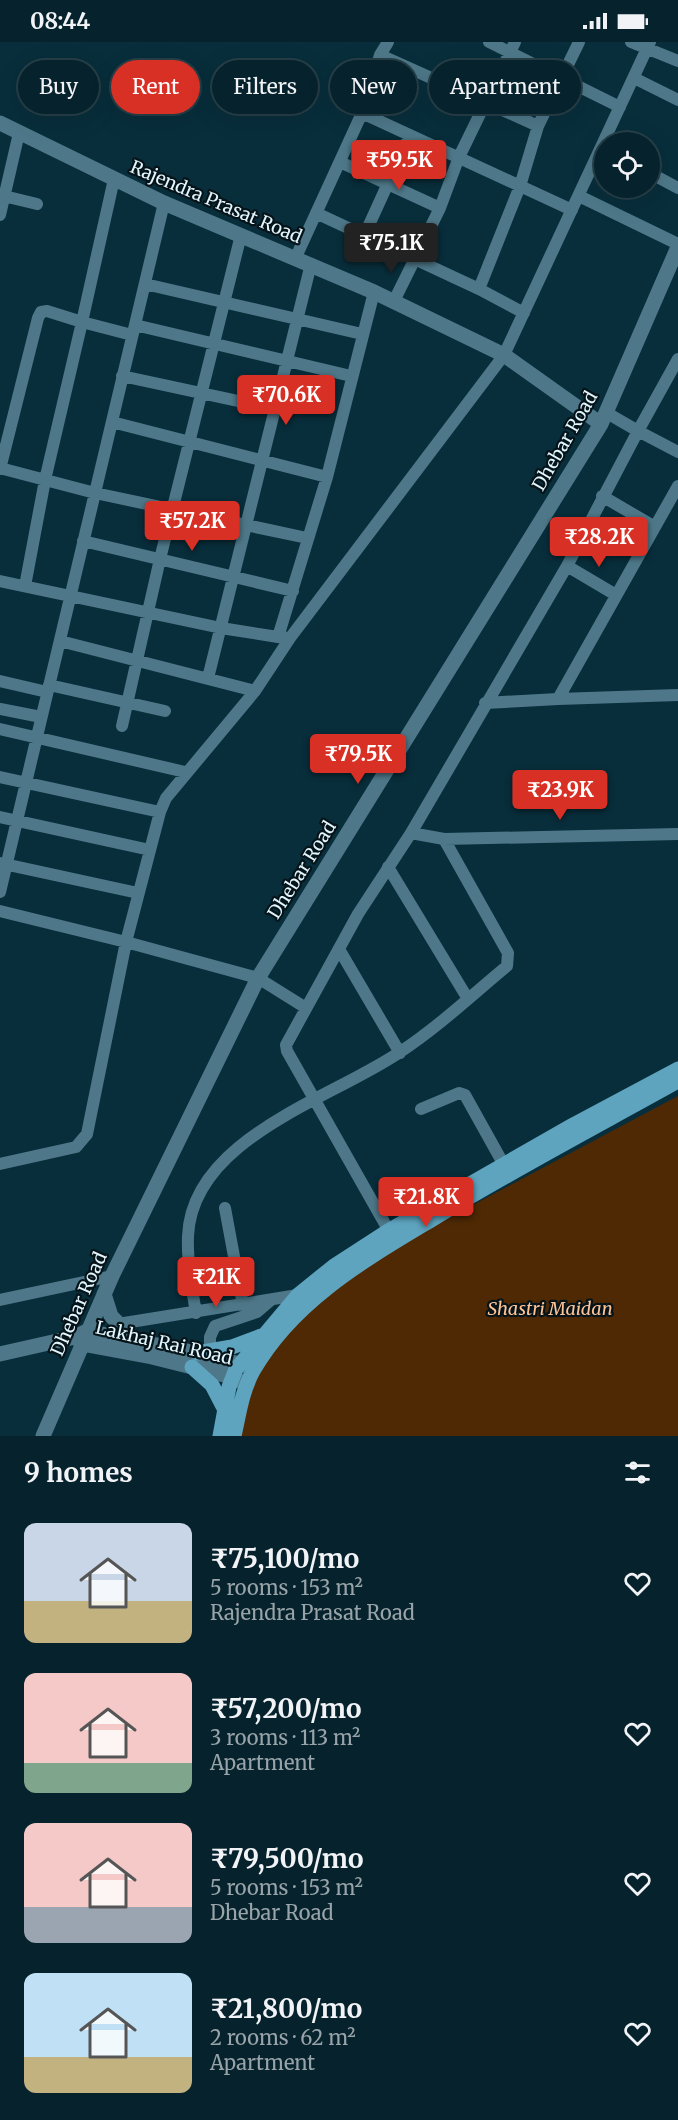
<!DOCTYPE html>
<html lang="en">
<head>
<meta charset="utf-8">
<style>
  :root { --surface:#06222c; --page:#142f38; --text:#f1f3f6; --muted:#98a4a9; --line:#273f48; --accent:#d93025 }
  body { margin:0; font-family:Merriweather,serif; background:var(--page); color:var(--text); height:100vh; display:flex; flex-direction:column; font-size:22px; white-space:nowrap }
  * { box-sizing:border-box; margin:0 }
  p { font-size:20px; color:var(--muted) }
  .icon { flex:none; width:33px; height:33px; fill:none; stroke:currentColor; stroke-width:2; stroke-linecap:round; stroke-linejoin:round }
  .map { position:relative; height:1394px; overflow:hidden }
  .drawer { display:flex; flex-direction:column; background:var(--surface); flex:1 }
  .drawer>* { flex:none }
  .hud { position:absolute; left:18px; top:18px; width:642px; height:54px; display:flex; gap:12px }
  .controls { position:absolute; left:594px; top:90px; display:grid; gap:12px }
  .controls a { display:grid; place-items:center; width:66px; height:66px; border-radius:50%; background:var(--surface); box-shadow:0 6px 24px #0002,0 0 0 2px var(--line); font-size:30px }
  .price { position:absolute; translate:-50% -51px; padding:0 14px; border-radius:6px; background:var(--accent); color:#fff; font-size:20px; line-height:39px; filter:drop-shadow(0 2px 3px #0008) }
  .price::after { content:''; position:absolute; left:50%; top:36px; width:18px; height:14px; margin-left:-9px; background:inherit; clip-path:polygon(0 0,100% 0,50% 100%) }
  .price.on { background:#222; color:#fff }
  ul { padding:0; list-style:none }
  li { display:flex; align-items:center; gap:18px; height:150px; padding:0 24px }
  li span { display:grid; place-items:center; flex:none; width:168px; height:120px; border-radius:12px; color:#555 }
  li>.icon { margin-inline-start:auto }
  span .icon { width:72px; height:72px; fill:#fffc; stroke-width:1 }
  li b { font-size:26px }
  h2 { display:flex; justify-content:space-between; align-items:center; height:72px; padding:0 24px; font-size:26px }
  .tag { padding:0 21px; border-radius:27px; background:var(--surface); box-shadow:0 6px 24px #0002,0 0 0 2px var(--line); font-size:21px; line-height:54px }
  .tag.on { background:var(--accent); color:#fff }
  .status { display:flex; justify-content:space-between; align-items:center; height:42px; padding:0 30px; background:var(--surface); direction:ltr }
  .status svg { height:16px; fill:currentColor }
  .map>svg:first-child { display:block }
  .green { fill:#4e2904 }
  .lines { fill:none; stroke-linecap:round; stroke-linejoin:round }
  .minor { stroke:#4e7889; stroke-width:12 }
  .tertiary { stroke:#4e7889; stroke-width:15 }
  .secondary { stroke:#5ea4bf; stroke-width:15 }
  .labels { text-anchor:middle; stroke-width:4.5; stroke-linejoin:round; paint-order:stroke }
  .street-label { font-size:18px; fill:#e2f6fe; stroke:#06141a }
  .park-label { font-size:18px; font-style:italic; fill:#ffc597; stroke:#06141a }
</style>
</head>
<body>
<div class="status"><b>08:44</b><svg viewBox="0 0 49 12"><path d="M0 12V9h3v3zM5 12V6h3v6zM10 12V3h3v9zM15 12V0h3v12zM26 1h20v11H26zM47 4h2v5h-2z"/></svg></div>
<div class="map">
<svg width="678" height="1394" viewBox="0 0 678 1394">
  <rect width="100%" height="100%" fill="#082e3b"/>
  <path class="green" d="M678,1054v340h-439l14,-58 60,-88z"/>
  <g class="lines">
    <path class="minor" d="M489,0l131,65
      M631,0l47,19
      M380,13l158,71 41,-84
      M634,36l44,22
      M362,71l210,97
      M340,120l100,46
      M650,131l28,15
      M114,137l-32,143 50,13
      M0,153l37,9
      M579,154l99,48
      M316,171l163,76 45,24
      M0,173l19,-82
      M364,194l46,-101
      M296,215l66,-144 18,-58 8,-13
      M145,242l217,50
      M479,247l41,-103 18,-60
      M394,259l46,-93 19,-51 56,-115
      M135,283l216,51
      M678,317l-40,72 40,21
      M122,334l153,33
      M112,380l215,55
      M0,426l95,25 212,45
      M0,427l38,-151 3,-6 6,-1 35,11 -37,158 -20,106
      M602,454l53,31
      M83,499l210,50
      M567,524l49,29
      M0,539l221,47 57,9
      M290,596l-12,-1 49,-160 47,-185
      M60,599l195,50
      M208,636l103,-414
      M0,639l47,11
      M49,643l116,26
      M558,657l120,-4
      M485,661l73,-4 120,-213
      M0,667l41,8
      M122,684l38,-167 81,-324
      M0,687l185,43
      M0,735l160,35
      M0,775l150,33
      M444,797l234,-5
      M0,821l138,30
      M388,825l80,132
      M0,850l164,-689
      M0,869l126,31 132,36 48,30
      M339,907l61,104
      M421,1067l38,-16 6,2 39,70
      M0,1122l76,-17 11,-13 39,-192 34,-130 6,-14 89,-107 35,-53 214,-283 146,-313
      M225,1166l18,97
      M393,1196l-106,-187 -1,-6 72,-131 53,-81 156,-267 71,-135 -31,-18
      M0,1258l112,-24
      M196,1271c-4,-24 -9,-52 -8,-77 4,-98 145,-138 212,-184 38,-25 72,-57 107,-86l1,-13 -64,-114 -33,-6
      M118,1282l180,-29
      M210,1309v-14l5,-11 42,-14 14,-12"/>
    <path class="tertiary" d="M0,81l164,80 210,89 130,63 97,69
      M104,1252l7,22 24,24
      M75,1295l8,7 65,12 84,21 12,6
      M0,1312l75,-17 12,-6 110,22 54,14
      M43,1394l69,-160 146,-298 343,-554 77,-177"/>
    <path class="secondary" d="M197,1311l35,-6 29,-11
      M192,1325l20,18 13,25
      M220,1394l9,-49 7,-18 62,-74 36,-29 54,-35 185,-106 105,-56
      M234,1394c5,-22 8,-45 19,-65 41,-72 115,-113 183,-154 79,-48 161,-91 242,-136"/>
  </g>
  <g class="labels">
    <g class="street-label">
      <text transform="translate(216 160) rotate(23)" y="6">Rajendra Prasat Road</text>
      <text transform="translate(565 399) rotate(-60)" y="6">Dhebar Road</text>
      <text transform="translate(302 828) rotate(-58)" y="6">Dhebar Road</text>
      <text transform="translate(79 1262) rotate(-66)" y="6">Dhebar Road</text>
      <text transform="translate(164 1301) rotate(13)" y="6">Lakhaj Rai Road</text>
    </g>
    <g class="park-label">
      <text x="550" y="1273">Shastri Maidan</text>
    </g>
  </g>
</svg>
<div class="controls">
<a><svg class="icon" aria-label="locate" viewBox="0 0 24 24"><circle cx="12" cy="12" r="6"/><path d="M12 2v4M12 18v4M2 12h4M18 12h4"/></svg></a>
</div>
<b class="price" style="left:399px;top:149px">₹59.5K</b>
<b class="price on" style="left:391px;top:232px">₹75.1K</b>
<b class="price" style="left:286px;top:384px">₹70.6K</b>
<b class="price" style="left:192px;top:510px">₹57.2K</b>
<b class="price" style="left:599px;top:526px">₹28.2K</b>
<b class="price" style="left:358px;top:743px">₹79.5K</b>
<b class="price" style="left:560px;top:779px">₹23.9K</b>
<b class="price" style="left:426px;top:1186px">₹21.8K</b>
<b class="price" style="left:216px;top:1266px">₹21K</b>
<div class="hud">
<a class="tag">Buy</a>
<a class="tag on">Rent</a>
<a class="tag">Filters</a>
<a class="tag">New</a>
<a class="tag">Apartment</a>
</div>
</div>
<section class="drawer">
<h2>9 homes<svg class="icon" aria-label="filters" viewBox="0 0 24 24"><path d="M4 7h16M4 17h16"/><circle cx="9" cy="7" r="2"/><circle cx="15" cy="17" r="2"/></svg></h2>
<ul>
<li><span style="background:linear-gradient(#c9d6e8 65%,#c2b280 0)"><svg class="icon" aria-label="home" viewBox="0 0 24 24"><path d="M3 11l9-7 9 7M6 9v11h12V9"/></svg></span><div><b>₹75,100/mo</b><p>5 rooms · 153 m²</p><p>Rajendra Prasat Road</p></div><svg class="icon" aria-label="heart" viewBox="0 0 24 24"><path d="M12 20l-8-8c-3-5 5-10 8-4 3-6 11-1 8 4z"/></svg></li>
<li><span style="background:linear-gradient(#f6c9c9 75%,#7fa58c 0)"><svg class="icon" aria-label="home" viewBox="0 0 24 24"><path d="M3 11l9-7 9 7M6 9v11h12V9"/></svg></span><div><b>₹57,200/mo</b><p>3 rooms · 113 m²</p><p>Apartment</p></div><svg class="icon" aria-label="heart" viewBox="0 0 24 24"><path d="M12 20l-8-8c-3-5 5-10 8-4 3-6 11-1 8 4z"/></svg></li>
<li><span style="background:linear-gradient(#f6c9c9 70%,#9aa5b1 0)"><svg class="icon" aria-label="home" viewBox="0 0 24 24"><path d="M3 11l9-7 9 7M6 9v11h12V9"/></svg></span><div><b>₹79,500/mo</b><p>5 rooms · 153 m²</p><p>Dhebar Road</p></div><svg class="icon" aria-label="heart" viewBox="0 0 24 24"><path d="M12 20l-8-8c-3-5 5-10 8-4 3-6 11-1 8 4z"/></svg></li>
<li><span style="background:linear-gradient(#bfe0f5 70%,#c2b280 0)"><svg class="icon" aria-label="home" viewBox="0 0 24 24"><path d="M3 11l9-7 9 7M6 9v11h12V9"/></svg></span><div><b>₹21,800/mo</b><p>2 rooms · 62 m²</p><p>Apartment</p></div><svg class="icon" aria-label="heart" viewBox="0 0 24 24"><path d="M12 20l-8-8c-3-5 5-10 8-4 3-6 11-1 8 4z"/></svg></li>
</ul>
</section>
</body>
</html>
